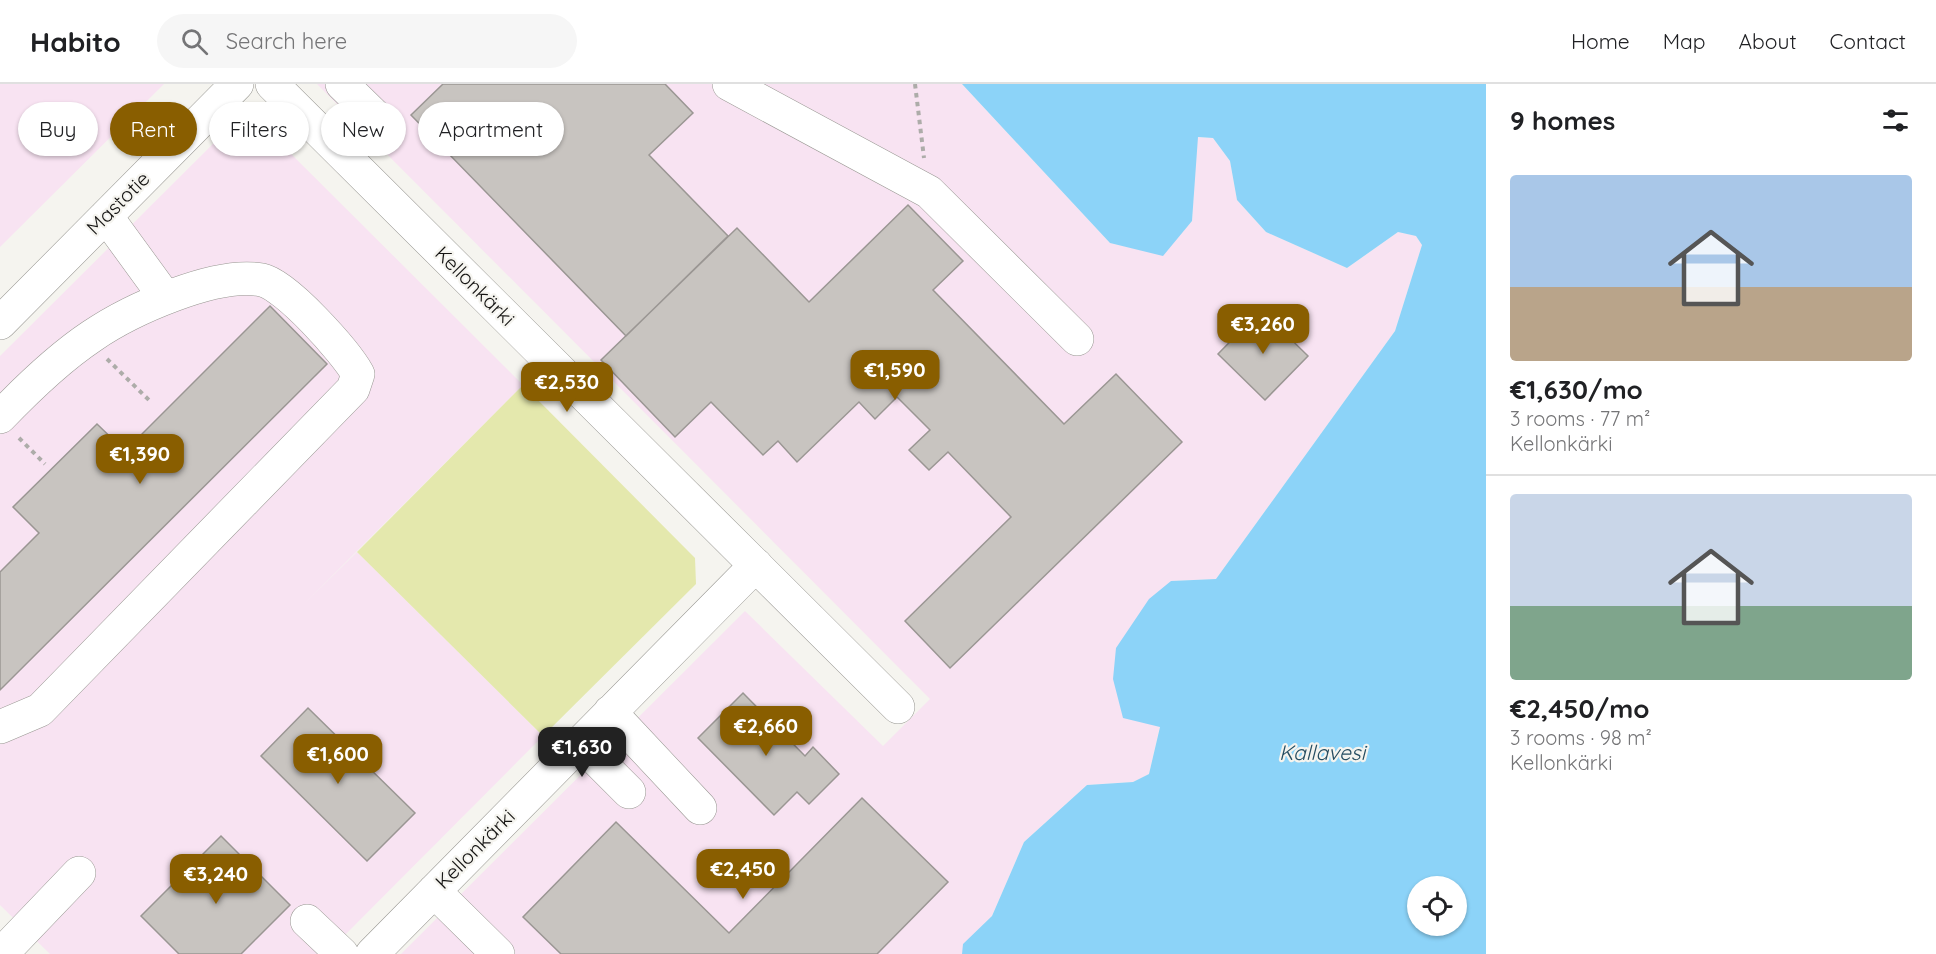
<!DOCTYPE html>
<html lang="en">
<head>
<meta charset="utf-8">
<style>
  :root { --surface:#fff; --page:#f6f6f6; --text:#202124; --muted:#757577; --line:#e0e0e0; --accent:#895e00 }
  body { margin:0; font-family:Quicksand,sans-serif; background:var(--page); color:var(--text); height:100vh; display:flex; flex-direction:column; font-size:22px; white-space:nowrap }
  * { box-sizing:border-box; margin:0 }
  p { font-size:20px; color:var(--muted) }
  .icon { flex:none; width:33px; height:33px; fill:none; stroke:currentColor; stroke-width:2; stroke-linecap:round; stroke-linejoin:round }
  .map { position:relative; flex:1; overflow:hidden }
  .drawer { display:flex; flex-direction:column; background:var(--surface); width:450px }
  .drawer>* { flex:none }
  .guide { position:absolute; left:18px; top:18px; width:570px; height:54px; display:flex; gap:12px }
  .fabs { position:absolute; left:1407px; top:792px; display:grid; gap:12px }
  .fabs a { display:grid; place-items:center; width:60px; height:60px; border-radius:50%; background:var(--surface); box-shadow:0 2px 4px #0004; font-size:30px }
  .price { position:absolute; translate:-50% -51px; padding:0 14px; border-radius:12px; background:var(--accent); color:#fff; font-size:20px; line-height:39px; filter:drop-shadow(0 2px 3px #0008) }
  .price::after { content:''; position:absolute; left:50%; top:36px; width:18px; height:14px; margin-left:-9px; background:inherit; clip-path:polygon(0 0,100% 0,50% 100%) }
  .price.current { background:#222; color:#fff }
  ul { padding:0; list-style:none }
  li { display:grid; align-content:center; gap:12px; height:318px; padding:0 24px }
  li+li { border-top:2px solid var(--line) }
  li span { display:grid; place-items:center; height:186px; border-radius:6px; color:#555 }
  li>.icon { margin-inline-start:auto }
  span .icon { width:108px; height:108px; fill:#fffc; stroke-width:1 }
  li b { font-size:26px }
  h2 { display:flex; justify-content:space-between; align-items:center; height:72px; padding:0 24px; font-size:26px }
  .tag { padding:0 21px; border-radius:27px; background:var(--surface); box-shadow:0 2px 4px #0004; font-size:21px; line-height:54px }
  .tag.current { background:var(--accent); color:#fff }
  header { display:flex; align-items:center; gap:36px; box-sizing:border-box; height:84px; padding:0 30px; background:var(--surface); border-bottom:2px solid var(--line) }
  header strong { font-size:28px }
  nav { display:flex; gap:33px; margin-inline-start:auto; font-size:21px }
  .search { width:420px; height:54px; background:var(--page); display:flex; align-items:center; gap:15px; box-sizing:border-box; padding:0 21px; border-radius:33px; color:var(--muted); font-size:22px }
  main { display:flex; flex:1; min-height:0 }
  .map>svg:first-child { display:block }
  .industrial { fill:#f8e3f2 }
  .green { fill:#e4e8ad }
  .water { fill:#8cd3f8; fill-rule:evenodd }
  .building { fill:#c8c4c0; stroke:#9a9693; stroke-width:1.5 }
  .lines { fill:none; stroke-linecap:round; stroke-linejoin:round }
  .minor-casing { stroke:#989792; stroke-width:34 }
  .path { stroke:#adaca9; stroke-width:4; stroke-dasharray:4.5 4.5; stroke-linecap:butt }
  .minor { stroke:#fff; stroke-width:33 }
  .labels { text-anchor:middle; stroke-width:4.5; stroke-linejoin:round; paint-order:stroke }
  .street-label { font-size:20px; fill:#151413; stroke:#f5f4ef }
  .water-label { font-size:21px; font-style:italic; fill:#254d61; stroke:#f5f4ef }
</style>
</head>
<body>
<header>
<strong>Habito</strong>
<div class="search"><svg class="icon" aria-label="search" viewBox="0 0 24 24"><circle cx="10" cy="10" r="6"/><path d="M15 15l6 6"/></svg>Search here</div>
<nav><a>Home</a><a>Map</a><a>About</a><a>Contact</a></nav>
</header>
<main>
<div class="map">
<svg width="1486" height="870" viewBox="0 0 1486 870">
  <rect width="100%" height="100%" fill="#f5f4ef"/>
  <path class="industrial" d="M0,0h164l-164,163z
    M317,0h645l148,159 53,12 29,-34 5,-84 16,1 17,23 7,39 29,32 81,36 51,-36 18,4 6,9 -27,86 -179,248 -45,2 -11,145 -11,48 -16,8 -46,3 -63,57 -32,74 -28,28 -2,10h-561l344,-343 138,135 47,-47z
    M247,26l276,275 -217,217 51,-50 186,184 -217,218h-276l-50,-49v-549z"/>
  <path class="green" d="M523,301l172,173 1,26 -153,152 -186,-184z"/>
  <path class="water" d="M962,0h524v870h-524l1,-10 29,-28 32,-74 63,-57 46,-3 16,-8 11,-47 -37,-9 -10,-39 3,-31 33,-49 22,-18 45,-2 179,-248 27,-86 -6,-9 -18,-4 -51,36 -81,-36 -29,-32 -7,-39 -17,-23 -15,-1 -6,84 -29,35 -53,-13zM1418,802h38v40h-38z"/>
  <path class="building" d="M443,0h222l28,29 -44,42 79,81 -102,100 -215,-221z
    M908,121l55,56 -30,29 131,134 52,-50 66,68 -232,226 -45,-47 106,-104 -63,-65 -19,18 -20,-20 21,-20 -33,-33 -22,22 -16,-17 -62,60 -19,-21 -15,14 -52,-53 -36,35 -74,-77 136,-132 72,74z
    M270,222l57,58 -327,326v-118l39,-39 -26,-26 84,-83 28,27z
    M1261,226l47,46 -43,44 -47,-46z
    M743,609l62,63 8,-9 26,27 -30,30 -12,-12 -23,23 -76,-77z
    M308,624l107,105 -48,48 -106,-105z
    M862,714l86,84 -71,72h-316l-38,-37 93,-95 113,111z
    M221,752l69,69 -49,49h-62l-38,-38z"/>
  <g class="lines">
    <g class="minor-casing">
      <path id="minor" d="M272,0l626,623
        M342,0l38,37
        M729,0l200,108 148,147
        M106,132l59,81
        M0,239l237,-239
        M0,333c25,-26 62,-61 92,-81 38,-26 124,-65 170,-56 24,5 83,71 96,94l-5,15 -313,321 -40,17
        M610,628l90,96
        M580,659l49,49
        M434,807l64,63
        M307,837l35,33
        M12,859l67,-70
        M372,870l384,-389"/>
    </g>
    <path class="path" d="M915,0l9,74
      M107,275l45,44
      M19,354l26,26"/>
    <use href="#minor" class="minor"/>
  </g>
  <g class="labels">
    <g class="street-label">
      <text transform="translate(118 119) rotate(-45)" y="7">Mastotie</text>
      <text transform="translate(475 202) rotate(45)" y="7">Kellonkärki</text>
      <text transform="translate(475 765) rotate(-45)" y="7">Kellonkärki</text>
    </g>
    <g class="water-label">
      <text x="1322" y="676">Kallavesi</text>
    </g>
  </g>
</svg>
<div class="fabs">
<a><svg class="icon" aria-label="locate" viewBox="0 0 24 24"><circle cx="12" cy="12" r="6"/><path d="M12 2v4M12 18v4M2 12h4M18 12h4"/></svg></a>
</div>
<b class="price" style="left:1263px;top:271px">€3,260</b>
<b class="price" style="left:895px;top:317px">€1,590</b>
<b class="price" style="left:567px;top:329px">€2,530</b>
<b class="price" style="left:140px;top:401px">€1,390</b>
<b class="price" style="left:766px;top:673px">€2,660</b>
<b class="price current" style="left:582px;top:694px">€1,630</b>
<b class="price" style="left:338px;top:701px">€1,600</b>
<b class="price" style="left:743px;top:816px">€2,450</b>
<b class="price" style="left:216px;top:821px">€3,240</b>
<div class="guide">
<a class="tag">Buy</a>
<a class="tag current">Rent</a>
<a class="tag">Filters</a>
<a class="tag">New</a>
<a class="tag">Apartment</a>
</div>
</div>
<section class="drawer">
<h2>9 homes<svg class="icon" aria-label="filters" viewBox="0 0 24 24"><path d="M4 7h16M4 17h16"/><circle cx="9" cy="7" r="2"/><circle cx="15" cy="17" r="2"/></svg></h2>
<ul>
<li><span style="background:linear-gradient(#a9c7e8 60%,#b9a48a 0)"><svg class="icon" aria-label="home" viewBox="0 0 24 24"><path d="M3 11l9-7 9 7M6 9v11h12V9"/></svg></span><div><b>€1,630/mo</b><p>3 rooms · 77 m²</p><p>Kellonkärki</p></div></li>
<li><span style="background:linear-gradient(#c9d6e8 60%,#7fa58c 0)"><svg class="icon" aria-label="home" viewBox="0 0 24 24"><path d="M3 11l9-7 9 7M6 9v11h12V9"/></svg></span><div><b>€2,450/mo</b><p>3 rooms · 98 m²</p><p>Kellonkärki</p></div></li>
</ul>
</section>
</main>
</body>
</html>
